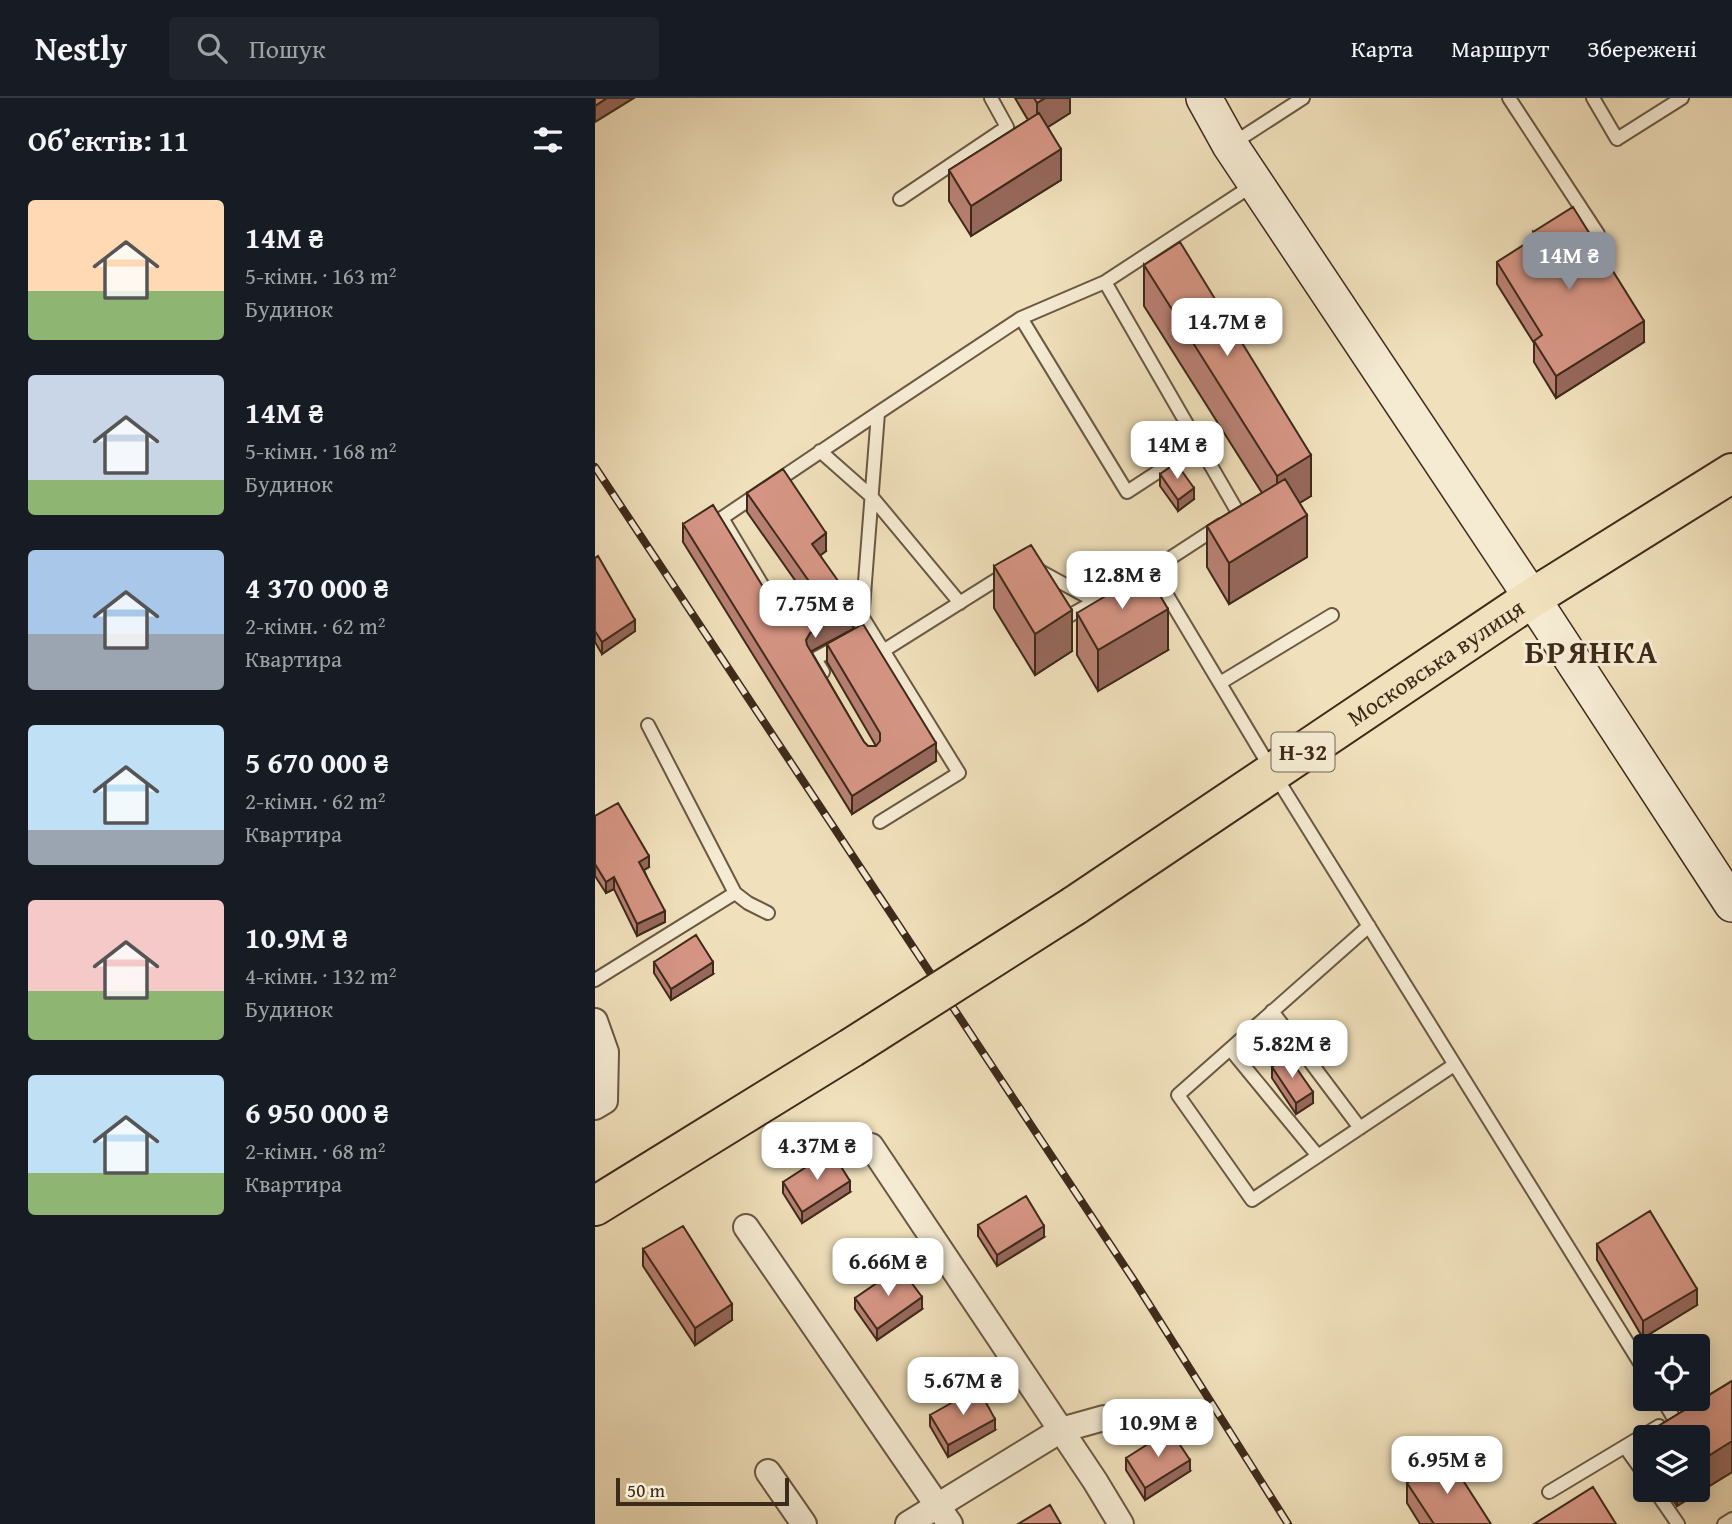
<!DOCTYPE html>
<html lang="uk">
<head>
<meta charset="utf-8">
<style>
  :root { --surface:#171b24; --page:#20242c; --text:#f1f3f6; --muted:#9ea1a6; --line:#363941; --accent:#8c9099 }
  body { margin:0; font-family:"Gentium Book Plus",serif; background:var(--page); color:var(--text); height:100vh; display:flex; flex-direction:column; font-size:26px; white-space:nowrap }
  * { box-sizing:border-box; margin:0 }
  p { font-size:23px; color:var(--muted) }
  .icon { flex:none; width:38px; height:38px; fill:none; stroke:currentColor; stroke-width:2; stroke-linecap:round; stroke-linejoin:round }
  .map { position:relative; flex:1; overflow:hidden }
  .details { display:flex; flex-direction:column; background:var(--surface); width:595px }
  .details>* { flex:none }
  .tools { position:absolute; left:1038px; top:1236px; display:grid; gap:14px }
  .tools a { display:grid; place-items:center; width:77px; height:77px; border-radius:7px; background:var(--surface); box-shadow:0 4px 18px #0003; font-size:35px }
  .scale { position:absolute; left:21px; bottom:18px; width:173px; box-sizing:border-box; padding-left:7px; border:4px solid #3e2a1a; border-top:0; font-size:19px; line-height:24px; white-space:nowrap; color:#3e2a1a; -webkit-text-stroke:5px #f5ebd3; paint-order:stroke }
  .price { position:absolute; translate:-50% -60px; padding:0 16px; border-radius:14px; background:#fff; color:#222; font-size:23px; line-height:46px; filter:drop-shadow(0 2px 4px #0008) }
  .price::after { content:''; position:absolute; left:50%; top:42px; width:21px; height:16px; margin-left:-10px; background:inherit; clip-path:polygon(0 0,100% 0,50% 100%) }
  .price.active { background:var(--accent); color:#fff }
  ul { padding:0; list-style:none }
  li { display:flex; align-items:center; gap:21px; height:175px; padding:0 28px }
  li span { display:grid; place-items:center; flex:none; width:196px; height:140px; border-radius:7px; color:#555 }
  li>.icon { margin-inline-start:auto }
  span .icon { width:84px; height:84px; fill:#fffc; stroke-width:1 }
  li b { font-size:30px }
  h2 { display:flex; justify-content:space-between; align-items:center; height:84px; padding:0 28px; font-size:30px }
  header { display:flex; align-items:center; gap:42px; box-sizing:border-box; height:98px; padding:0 35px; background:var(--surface); border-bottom:2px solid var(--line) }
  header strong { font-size:33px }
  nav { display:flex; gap:38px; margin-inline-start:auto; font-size:24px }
  .search { width:490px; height:63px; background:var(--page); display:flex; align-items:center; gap:18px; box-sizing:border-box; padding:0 24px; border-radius:7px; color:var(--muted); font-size:26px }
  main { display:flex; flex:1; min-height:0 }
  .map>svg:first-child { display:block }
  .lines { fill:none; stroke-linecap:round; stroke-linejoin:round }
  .lane-casing { stroke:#6a5842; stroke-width:16 }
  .street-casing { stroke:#6a5842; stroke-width:28 }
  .secondary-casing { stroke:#3e2a1a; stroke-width:38 }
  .primary-casing { stroke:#3e2a1a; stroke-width:42 }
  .lane { stroke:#f5ebd3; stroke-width:12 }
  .street { stroke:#f5ebd3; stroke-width:24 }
  .secondary { stroke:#f5ebd3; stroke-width:35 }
  .primary { stroke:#f0e0bb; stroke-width:38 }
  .rail-casing { stroke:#3e2a1a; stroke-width:8 }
  .rail { stroke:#f5ebd3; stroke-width:5; stroke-dasharray:16; stroke-linecap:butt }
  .primary-bridge-casing { stroke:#3e2a1a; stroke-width:42; stroke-linecap:butt }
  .primary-bridge { stroke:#f0e0bb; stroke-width:38 }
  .wall { fill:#b88072; stroke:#3e2a1a; stroke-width:2 }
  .shaded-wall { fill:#96685c; stroke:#3e2a1a; stroke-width:2 }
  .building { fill:#d69584; stroke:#3e2a1a; stroke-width:2 }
  .labels { text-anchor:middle; stroke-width:6; stroke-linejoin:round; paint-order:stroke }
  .shield { fill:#f5ebd3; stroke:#756452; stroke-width:2 }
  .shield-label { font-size:23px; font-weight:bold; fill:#3e2a1a }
  .street-label { font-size:24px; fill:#3e2a1a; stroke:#f5ebd3 }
  .district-label { font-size:32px; font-weight:bold; letter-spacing:2px; fill:#3e2a1a; stroke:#f5ebd3 }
</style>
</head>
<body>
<header>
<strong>Nestly</strong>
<div class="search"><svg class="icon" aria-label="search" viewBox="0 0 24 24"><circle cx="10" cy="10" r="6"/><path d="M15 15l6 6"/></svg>Пошук</div>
<nav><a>Карта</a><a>Маршрут</a><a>Збережені</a></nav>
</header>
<main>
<section class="details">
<h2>Об’єктів: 11<svg class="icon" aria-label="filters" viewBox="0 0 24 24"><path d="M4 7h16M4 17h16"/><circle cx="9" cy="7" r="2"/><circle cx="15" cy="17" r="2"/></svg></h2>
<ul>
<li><span style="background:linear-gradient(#ffd9b3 65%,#8fb573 0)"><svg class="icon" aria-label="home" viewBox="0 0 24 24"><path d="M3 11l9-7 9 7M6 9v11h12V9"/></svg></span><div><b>14M ₴</b><p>5-кімн. · 163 m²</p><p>Будинок</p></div></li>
<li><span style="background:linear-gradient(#c9d6e8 75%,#8fb573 0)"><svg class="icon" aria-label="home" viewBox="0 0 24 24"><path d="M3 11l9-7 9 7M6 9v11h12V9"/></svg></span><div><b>14M ₴</b><p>5-кімн. · 168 m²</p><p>Будинок</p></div></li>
<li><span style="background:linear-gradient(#a9c7e8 60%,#9aa5b1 0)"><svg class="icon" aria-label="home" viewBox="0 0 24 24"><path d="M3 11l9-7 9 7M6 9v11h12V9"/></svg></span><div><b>4 370 000 ₴</b><p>2-кімн. · 62 m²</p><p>Квартира</p></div></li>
<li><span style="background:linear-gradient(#bfe0f5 75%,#9aa5b1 0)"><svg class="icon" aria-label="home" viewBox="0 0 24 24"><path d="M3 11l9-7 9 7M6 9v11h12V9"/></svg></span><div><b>5 670 000 ₴</b><p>2-кімн. · 62 m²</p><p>Квартира</p></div></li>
<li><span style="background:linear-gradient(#f6c9c9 65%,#8fb573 0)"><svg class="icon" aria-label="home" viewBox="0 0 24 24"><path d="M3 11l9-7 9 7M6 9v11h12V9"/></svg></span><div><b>10.9M ₴</b><p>4-кімн. · 132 m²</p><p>Будинок</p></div></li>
<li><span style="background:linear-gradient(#bfe0f5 70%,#8fb573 0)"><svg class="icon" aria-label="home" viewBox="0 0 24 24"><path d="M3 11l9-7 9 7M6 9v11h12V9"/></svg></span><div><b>6 950 000 ₴</b><p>2-кімн. · 68 m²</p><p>Квартира</p></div></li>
</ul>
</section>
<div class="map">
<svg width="1137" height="1426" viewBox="0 0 1137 1426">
  <rect width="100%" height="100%" fill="#f0e0bb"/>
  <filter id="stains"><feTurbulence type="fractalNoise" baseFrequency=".00286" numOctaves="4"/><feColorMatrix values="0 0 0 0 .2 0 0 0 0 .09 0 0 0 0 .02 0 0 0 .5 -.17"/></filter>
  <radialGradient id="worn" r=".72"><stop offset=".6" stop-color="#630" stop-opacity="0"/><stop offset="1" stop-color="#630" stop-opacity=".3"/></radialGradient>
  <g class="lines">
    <g class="lane-casing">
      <path id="lane" d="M914,0l89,136
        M998,0l24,41 65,-41
        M637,46l71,-46
        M305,101l107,-72 -16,-29
        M426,220l106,174 72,-47
        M225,353l52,46 88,106
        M649,425l-139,-241 148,-97
        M626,427l-69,45 121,202 372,599
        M443,472l57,31 7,17
        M181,510l-54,-90 156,-105
        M472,519l72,-40
        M268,520l96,155 -79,49
        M288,553l124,-78
        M228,574l-8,-13 46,-25 17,-221 143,-95 84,-36
        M625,585l112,-68
        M140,795l13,10 20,10
        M774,828l-191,169 74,105 202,-135
        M0,882l140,-87 -87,-168
        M677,913l88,117
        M635,951l88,107
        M1067,1300l11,19
        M1030,1349l20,28
        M1059,1391l24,35
        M954,1394l110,-66
        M1129,1426l8,-5"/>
    </g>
    <g class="street-casing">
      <path id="street" d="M0,923l11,31 -1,49 -10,6
        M276,1048l224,335 26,43
        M151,1129l204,297
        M173,1374l36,52
        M313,1426l153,-94 43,-12"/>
    </g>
    <g class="secondary-casing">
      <path id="secondary" d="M609,0l26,47 302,453 200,306"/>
    </g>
    <g class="primary-casing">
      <g id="primary">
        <path id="s1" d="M479,808l458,-308 200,-125"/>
        <path d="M0,1108l256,-158"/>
      </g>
    </g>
    <use href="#lane" class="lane"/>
    <use href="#street" class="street"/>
    <use href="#secondary" class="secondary"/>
    <use href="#primary" class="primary"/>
    <g class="rail-casing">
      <path id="rail" d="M0,369l540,815 153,242"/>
    </g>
    <use href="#rail" class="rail"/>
    <g class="primary-bridge-casing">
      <path id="primary-bridge" d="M256,950l223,-142"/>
    </g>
    <use href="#primary-bridge" class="primary-bridge"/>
  </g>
  <path class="wall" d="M420,0h55v15l-22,14 13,53 -90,56 -22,-35v-31l79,-50z
    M938,134l111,110 -88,56 -22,-36v-19l-37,-59v-22l36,-22z
    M549,167l167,231 -12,7 8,54 -78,47 -22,-37v-41l55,-33 -118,-187z
    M565,376l34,25 -16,12 -18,-25z
    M152,395l79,58 -6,4 33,65v9l-42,22 53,91 4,4h8l-49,-84v-18l109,117 -84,53 -169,-272v-18l101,97 27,-18 -64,-91z
    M0,460l40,73 -33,23 -7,-12z
    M399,468l78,85 -37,24 -41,-67z
    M482,515l91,37 -70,41 -21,-36z
    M0,718l54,51 -5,3 21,52 -28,14 -23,-47 -8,4 -11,-17z
    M59,864l59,12 -42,26 -17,-27z
    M677,969l41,36 -17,11 -24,-36z
    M188,1084l67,10 -48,31 -19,-30z
    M383,1127l66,12 -47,29 -19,-30z
    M1002,1146l100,61 -54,33 -46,-78z
    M48,1151l89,71 -37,25 -52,-79z
    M260,1200l67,11 -45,31 -22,-31z
    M1137,1283v91l-55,34 -12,-17h32v-52h-50v-4z
    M335,1317l65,15 -47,27 -18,-31z
    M531,1360l64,13 -45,29 -19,-30z
    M812,1385l84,41h-71l-13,-21z"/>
  <path class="shaded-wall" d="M12,0h27l-39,24v-16z
    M450,0h25v15l-33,21v-31z
    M466,51v31l-90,56v-30z
    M1049,223v21l-88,56v-22z
    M716,357v41l-34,21v-41z
    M599,390v11l-16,12v-11z
    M712,417v42l-78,47v-41z
    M231,435v18l-14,11v-18z
    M258,504v27l-43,23 -4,6v-18l4,-7z
    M573,511v41l-70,41v-41z
    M477,512v41l-37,24v-41z
    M40,522v11l-33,23v-12z
    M341,645v18l-84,53v-18z
    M54,758v11l-10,6v-11z
    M19,779v12l-8,4v-11z
    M70,813v11l-28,14v-12z
    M118,864v12l-42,26v-11z
    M718,994v11l-17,11v-11z
    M255,1083v11l-48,31v-11z
    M449,1128v11l-47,29v-11z
    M1102,1191v16l-54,33v-17z
    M327,1199v12l-45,31v-11z
    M137,1206v16l-37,25v-17z
    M400,1321v11l-47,27v-12z
    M1137,1343v31l-55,34v-17h20v-26z
    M595,1362v11l-45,29v-12z"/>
  <path class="building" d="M0,0h12l-12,8z
    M439,0h11l-8,5z
    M444,15l22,36 -90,57 -22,-36z
    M978,109l71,114 -88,55 -22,-35 8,-6 -45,-73 39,-25 -3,-5z
    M585,144l131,213 -34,21 -133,-211z
    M581,365l18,25 -16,12 -18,-26z
    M188,371l43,64 -14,11 41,58v8l-43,23 -4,7 1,5 57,97 4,4h8l4,-5v-8l-53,-89 36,-20 73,119 -84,53 -169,-272 30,-19 71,116 36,-24 -73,-104z
    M690,381l22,36 -78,48 -22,-37z
    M436,447l41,65 -37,24 -41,-68z
    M3,458l37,64 -33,22 -7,-11v-73z
    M551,474l22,37 -70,41 -21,-37z
    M23,705l31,53 -10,6 26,49 -28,13 -23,-47 -8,5 -11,-18v-48z
    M101,837l17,27 -42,27 -17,-27z
    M693,958l25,36 -17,11 -24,-36z
    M236,1053l19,30 -48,31 -19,-30z
    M431,1098l18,30 -47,29 -19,-30z
    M1055,1113l47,78 -54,32 -46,-77z
    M88,1128l49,78 -37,24 -52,-79z
    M305,1169l22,30 -45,32 -22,-31z
    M1137,1283v60l-35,22v-26h-48l-2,-4z
    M383,1290l17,31 -47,26 -18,-30z
    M575,1332l20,30 -45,28 -19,-30z
    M853,1359l43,67h-57l-27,-41z
    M998,1389l23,37h-82z
    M455,1407l11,19h-43z"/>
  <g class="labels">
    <rect class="shield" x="676.5" y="634.5" width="63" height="39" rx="5"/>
    <g class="shield-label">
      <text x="708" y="662">Н-32</text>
    </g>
    <g class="street-label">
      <text dy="8" stroke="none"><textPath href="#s1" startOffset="436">Московська вулиця</textPath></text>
    </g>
    <g class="district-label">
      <text x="997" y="565">БРЯНКА</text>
    </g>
  </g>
  <rect width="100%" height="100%" filter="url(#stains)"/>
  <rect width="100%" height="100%" fill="url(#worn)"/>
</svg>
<div class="tools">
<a><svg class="icon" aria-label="locate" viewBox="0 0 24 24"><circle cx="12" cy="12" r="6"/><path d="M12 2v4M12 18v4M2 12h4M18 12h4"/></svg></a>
<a><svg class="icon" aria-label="layers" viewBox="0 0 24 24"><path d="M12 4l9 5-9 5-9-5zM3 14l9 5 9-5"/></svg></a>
</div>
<div class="scale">50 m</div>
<b class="price active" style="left:974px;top:194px">14M ₴</b>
<b class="price" style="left:632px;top:260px">14.7M ₴</b>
<b class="price" style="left:582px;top:383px">14M ₴</b>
<b class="price" style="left:527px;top:513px">12.8M ₴</b>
<b class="price" style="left:220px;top:542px">7.75M ₴</b>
<b class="price" style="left:697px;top:982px">5.82M ₴</b>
<b class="price" style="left:222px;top:1084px">4.37M ₴</b>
<b class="price" style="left:293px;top:1200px">6.66M ₴</b>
<b class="price" style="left:368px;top:1319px">5.67M ₴</b>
<b class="price" style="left:563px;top:1361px">10.9M ₴</b>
<b class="price" style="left:852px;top:1398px">6.95M ₴</b>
</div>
</main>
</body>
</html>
